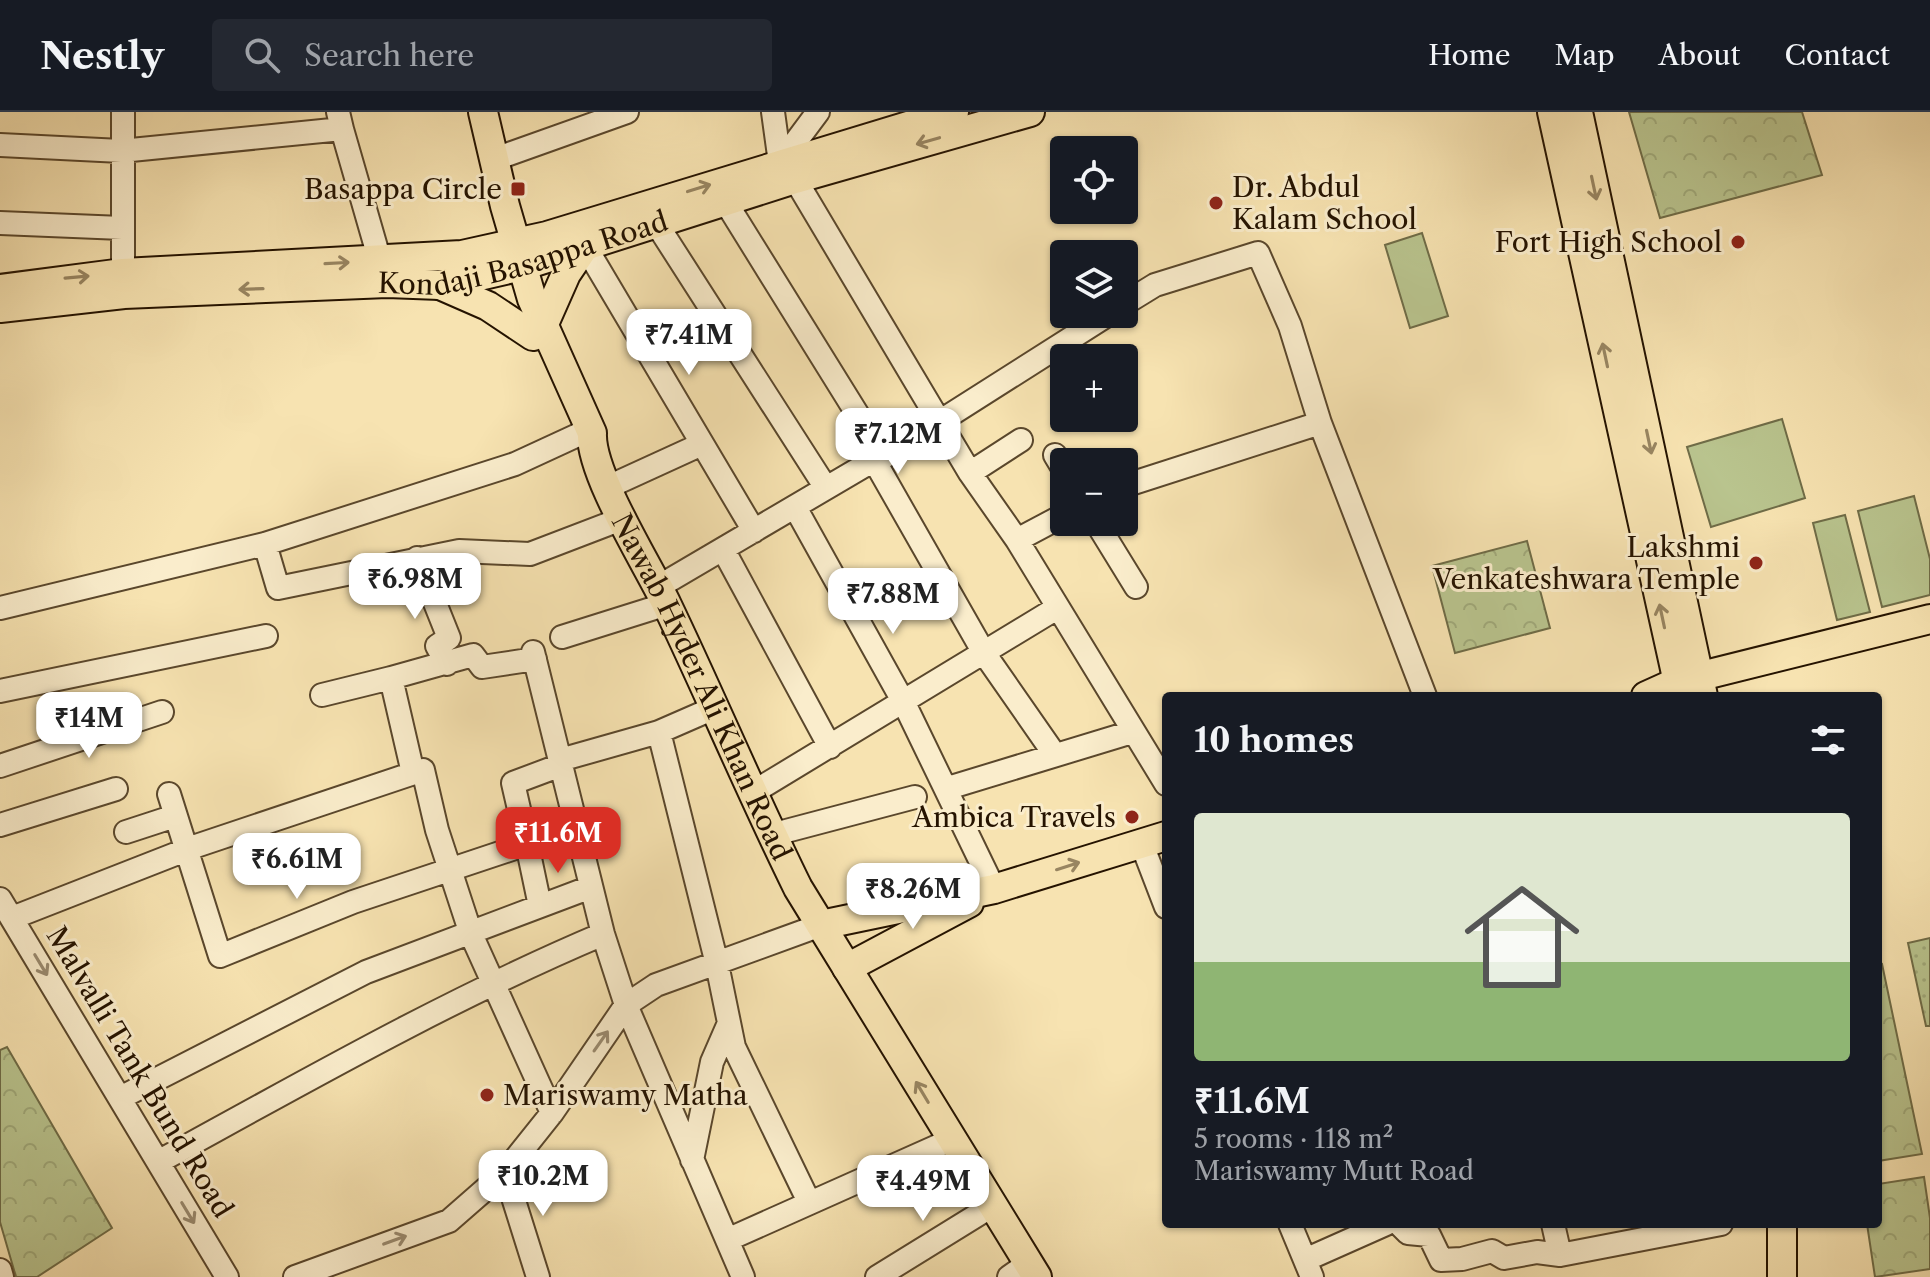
<!DOCTYPE html>
<html lang="en">
<head>
<meta charset="utf-8">
<style>
  :root { --surface:#171b24; --page:#242831; --text:#f1f3f6; --muted:#9ea1a6; --line:#363941; --accent:#d93025 }
  body { margin:0; font-family:"Libre Caslon Text",serif; background:var(--page); color:var(--text); height:100vh; display:flex; flex-direction:column; font-size:30px; white-space:nowrap }
  * { box-sizing:border-box; margin:0 }
  p { font-size:26px; color:var(--muted) }
  .icon { flex:none; width:44px; height:44px; fill:none; stroke:currentColor; stroke-width:2; stroke-linecap:round; stroke-linejoin:round }
  .map { position:relative; flex:1; overflow:hidden }
  .sheet { position:absolute; left:1162px; top:580px; width:720px; height:536px; display:flex; flex-direction:column; background:var(--surface); border-radius:8px; box-shadow:0 2px 6px #0004 }
  .sheet>* { flex:none }
  .tools { position:absolute; left:1050px; top:24px; display:grid; gap:16px }
  .tools a { display:grid; place-items:center; width:88px; height:88px; border-radius:8px; background:var(--surface); box-shadow:0 2px 6px #0004; font-size:40px }
  .price { position:absolute; translate:-50% -68px; padding:0 18px; border-radius:16px; background:#fff; color:#222; font-size:26px; line-height:52px; filter:drop-shadow(0 2px 4px #0008) }
  .price::after { content:''; position:absolute; left:50%; top:48px; width:24px; height:18px; margin-left:-12px; background:inherit; clip-path:polygon(0 0,100% 0,50% 100%) }
  .price.selected { background:var(--accent); color:#fff }
  ul { padding:0; list-style:none }
  li { display:grid; align-content:center; gap:16px; height:424px; padding:0 32px }
  li span { display:grid; place-items:center; height:248px; border-radius:8px; color:#555 }
  li>.icon { margin-inline-start:auto }
  span .icon { width:144px; height:144px; fill:#fffc; stroke-width:1 }
  li b { font-size:34px }
  h2 { display:flex; justify-content:space-between; align-items:center; height:96px; padding:0 32px; font-size:34px }
  header { display:flex; align-items:center; gap:48px; box-sizing:border-box; height:112px; padding:0 40px; background:var(--surface); border-bottom:2px solid var(--line) }
  header strong { font-size:38px }
  nav { display:flex; gap:44px; margin-inline-start:auto; font-size:28px }
  .search { width:560px; height:72px; background:var(--page); display:flex; align-items:center; gap:20px; box-sizing:border-box; padding:0 28px; border-radius:8px; color:var(--muted); font-size:30px }
  .map>svg:first-child { display:block }
  .grass { fill:#b9c48e; stroke:#6f6c47; stroke-width:2 }
  .forest { fill:url(#forest-crowns); stroke:#6f6c47; stroke-width:2 }
  .garden { fill:url(#garden-dots); stroke:#6f6c47; stroke-width:2 }
  .lines { fill:none; stroke-linecap:round; stroke-linejoin:round }
  .minor-casing { stroke:#5a472c; stroke-width:26 }
  .major-casing { stroke:#251300; stroke-width:32 }
  .minor { stroke:#faedcc; stroke-width:22 }
  .major { stroke:#f7e3b1; stroke-width:28 }
  .oneway { stroke:#988561 }
  .oneway2 { stroke:#9a8b70 }
  .poi-dot { fill:#8f2418; stroke:#faedcc; stroke-width:3 }
  .labels { text-anchor:middle; stroke-width:6; stroke-linejoin:round; paint-order:stroke }
  .poi-label { font-size:28px; fill:#251300; stroke:#faedcc; text-anchor:end }
  .street-label { font-size:28px; fill:#251300; stroke:#faedcc }
</style>
</head>
<body>
<header>
<strong>Nestly</strong>
<div class="search"><svg class="icon" aria-label="search" viewBox="0 0 24 24"><circle cx="10" cy="10" r="6"/><path d="M15 15l6 6"/></svg>Search here</div>
<nav><a>Home</a><a>Map</a><a>About</a><a>Contact</a></nav>
</header>
<div class="map">
<svg width="1930" height="1165" viewBox="0 0 1930 1165">
  <defs>
    <pattern id="forest-crowns" width="20" height="18" patternUnits="userSpaceOnUse" patternTransform="scale(2)"><rect width="20" height="18" fill="#b9c48e"/><path d="M2 6a3 3 0 1 1 6 0M12 15a3 3 0 1 1 6 0" fill="none" stroke="#9fa879"/></pattern>
    <pattern id="garden-dots" width="8" height="8" patternUnits="userSpaceOnUse" patternTransform="scale(2)"><rect width="8" height="8" fill="#b9c48e"/><path d="M2 2h.1M6 6h.1" fill="none" stroke="#9fa879" stroke-width="1.8" stroke-linecap="round"/></pattern>
  </defs>
  <rect width="100%" height="100%" fill="#f7e3b1"/>
  <filter id="stains"><feTurbulence type="fractalNoise" baseFrequency=".0025" numOctaves="4"/><feColorMatrix values="0 0 0 0 .2 0 0 0 0 .09 0 0 0 0 .02 0 0 0 .5 -.17"/></filter>
  <radialGradient id="worn" r=".72"><stop offset=".6" stop-color="#630" stop-opacity="0"/><stop offset="1" stop-color="#630" stop-opacity=".3"/></radialGradient>
  <path class="grass" d="M1422,121l26,83 -38,12 -25,-83z
    M1782,307l23,79 -94,29 -24,-80z
    M1914,384l16,63v36l-48,12 -24,-96z
    M1845,403l25,97 -33,8 -24,-97z"/>
  <path class="forest" d="M1629,0h173l20,63 -162,43z
    M1527,429l23,87 -95,25 -23,-87z
    M1882,852l40,190 -44,7v-196z
    M7,935l105,181 -75,49h-21l-16,-55v-172z
    M1924,1065l6,41v51l-55,8 -8,-53h11v-40z"/>
  <path class="garden" d="M1930,826v88h-4l-18,-83z"/>
  <g class="lines">
    <g class="minor-casing">
      <path id="minor" d="M773,0l7,51 15,16 175,294 47,67 149,244
        M342,17l38,132
        M0,33l121,6 221,-22 -4,-17
        M495,47l132,-47
        M780,51l38,-51
        M725,89l159,256
        M0,111l122,5
        M656,111l170,265
        M585,134l169,285
        M123,161v-161
        M1124,192l31,-19 103,-32 32,73 30,97 105,273
        M1055,343l9,15
        M874,348l110,193 71,102
        M970,361l51,-33
        M1124,374l196,-63
        M608,375l94,-43
        M795,395l109,196 90,186
        M1096,410l40,65
        M1017,428l47,-25
        M265,432l13,44 181,-37 71,3 94,-36
        M724,439l106,196
        M417,446l32,80 -12,8 10,18
        M658,475l216,-127 10,-3 225,-143
        M0,496l265,-64 250,-80 65,-30
        M562,525l105,-33
        M533,540l70,282 23,71 117,272
        M0,579l266,-55
        M322,583l69,-17
        M659,620l58,232 17,83 75,155
        M560,648l99,-28 55,-24
        M0,654l162,-54
        M413,661l-22,-95 82,-23 9,12 53,-8
        M948,676l184,-56
        M752,681l305,-185
        M169,682l51,162 133,-54 174,-58 -14,-61 48,-18
        M0,713l116,-36
        M126,720l49,-16
        M771,723l144,-38
        M1141,730l25,65
        M527,732l13,62
        M0,787l227,378
        M12,806l184,-72 227,-76 14,60 34,104 81,179
        M120,986l246,-126 225,-85
        M692,1048l20,-98 17,-39
        M158,1050c146,-80 291,-163 445,-228
        M505,1060l33,105
        M1290,1112l22,53
        M1399,1112l9,9 21,2 12,25 21,-1 30,-8 12,7 33,-6 23,3 161,-31
        M1553,1112l7,31
        M727,1128l224,-100
        M1305,1148l81,-36
        M0,1158l2,7
        M295,1165l154,-56 56,-49 47,-59 74,-108 30,-20 165,-60
        M877,1165l115,-71
        M1009,1165l20,-14"/>
    </g>
    <g class="major-casing">
      <g id="major">
        <path id="s1" d="M483,0l22,94 27,93 60,134c-2,41 56,132 75,172 45,94 85,190 131,283l239,389"/>
        <path d="M1552,0l129,584"/>
        <path d="M1578,0l125,584"/>
        <path d="M440,173l48,21 45,30"/>
        <path d="M0,177l123,-16 339,-18 85,-19 407,-124"/>
        <path id="s2" d="M0,196l124,-14 263,-11 53,2 82,-19 273,-87 235,-67"/>
        <path d="M543,214l23,-52 19,-28"/>
        <path d="M1646,584l31,-14 253,-63"/>
        <path d="M821,813l173,-36 172,-53"/>
        <path d="M847,856l122,-65"/>
        <path d="M1782,1112v53"/>
      </g>
    </g>
    <use href="#minor" class="minor"/>
    <use href="#major" class="major"/>
  </g>
  <defs><path id="oneway-shaft" d="M-6 0H5M1.5-3L5.5 0L1.5 3" fill="none" stroke-width="1.6" stroke-linecap="round" stroke-linejoin="round" transform="scale(2)"/></defs>
  <g class="oneway">
    <use href="#oneway-shaft" transform="translate(928 29) rotate(164)"/>
    <use href="#oneway-shaft" transform="translate(699 76) rotate(-17)"/>
    <use href="#oneway-shaft" transform="translate(1594 76) rotate(78)"/>
    <use href="#oneway-shaft" transform="translate(337 151) rotate(-3)"/>
    <use href="#oneway-shaft" transform="translate(77 165) rotate(-5)"/>
    <use href="#oneway-shaft" transform="translate(251 177) rotate(178)"/>
    <use href="#oneway-shaft" transform="translate(1605 243) rotate(-102)"/>
    <use href="#oneway-shaft" transform="translate(1649 330) rotate(78)"/>
    <use href="#oneway-shaft" transform="translate(1662 504) rotate(-102)"/>
    <use href="#oneway-shaft" transform="translate(1068 754) rotate(-18)"/>
    <use href="#oneway-shaft" transform="translate(922 980) rotate(-121)"/>
  </g>
  <g class="oneway2">
    <use href="#oneway-shaft" transform="translate(41 853) rotate(59)"/>
    <use href="#oneway-shaft" transform="translate(601 929) rotate(-55)"/>
    <use href="#oneway-shaft" transform="translate(188 1101) rotate(59)"/>
    <use href="#oneway-shaft" transform="translate(395 1128) rotate(-20)"/>
  </g>
  <g class="poi-dot">
    <rect x="510" y="69" width="16" height="16" rx="4"/>
    <circle cx="1216" cy="91" r="8"/>
    <circle cx="1738" cy="130" r="8"/>
    <circle cx="1756" cy="451" r="8"/>
    <circle cx="1132" cy="705" r="8"/>
    <circle cx="487" cy="983" r="8"/>
  </g>
  <g class="labels">
    <g class="poi-label">
      <text x="1232" y="85" text-anchor="start">Dr. Abdul<tspan x="1232" dy="32">Kalam School</tspan></text>
      <text x="502" y="87">Basappa Circle</text>
      <text x="1722" y="140">Fort High School</text>
      <text x="1740" y="445">Lakshmi<tspan x="1740" dy="32">Venkateshwara Temple</tspan></text>
      <text x="1116" y="715">Ambica Travels</text>
      <text x="503" y="993" text-anchor="start">Mariswamy Matha</text>
    </g>
    <g class="street-label">
      <text dy="10" stroke="none"><textPath href="#s2" startOffset="528">Kondaji Basappa Road</textPath></text>
      <text dy="10" stroke="none"><textPath href="#s1" startOffset="618">Nawab Hyder Ali Khan Road</textPath></text>
      <text transform="translate(140 960) rotate(59)" y="10">Malvalli Tank Bund Road</text>
    </g>
  </g>
  <rect width="100%" height="100%" filter="url(#stains)"/>
  <rect width="100%" height="100%" fill="url(#worn)"/>
</svg>
<div class="tools">
<a><svg class="icon" aria-label="locate" viewBox="0 0 24 24"><circle cx="12" cy="12" r="6"/><path d="M12 2v4M12 18v4M2 12h4M18 12h4"/></svg></a>
<a><svg class="icon" aria-label="layers" viewBox="0 0 24 24"><path d="M12 4l9 5-9 5-9-5zM3 14l9 5 9-5"/></svg></a>
<a>+</a>
<a>−</a>
</div>
<b class="price" style="left:689px;top:265px">₹7.41M</b>
<b class="price" style="left:898px;top:364px">₹7.12M</b>
<b class="price" style="left:415px;top:509px">₹6.98M</b>
<b class="price" style="left:893px;top:524px">₹7.88M</b>
<b class="price" style="left:89px;top:648px">₹14M</b>
<b class="price selected" style="left:558px;top:763px">₹11.6M</b>
<b class="price" style="left:297px;top:789px">₹6.61M</b>
<b class="price" style="left:913px;top:819px">₹8.26M</b>
<b class="price" style="left:543px;top:1106px">₹10.2M</b>
<b class="price" style="left:923px;top:1111px">₹4.49M</b>
<section class="sheet">
<h2>10 homes<svg class="icon" aria-label="filters" viewBox="0 0 24 24"><path d="M4 7h16M4 17h16"/><circle cx="9" cy="7" r="2"/><circle cx="15" cy="17" r="2"/></svg></h2>
<ul>
<li><span style="background:linear-gradient(#dfe7d0 60%,#8fb573 0)"><svg class="icon" aria-label="home" viewBox="0 0 24 24"><path d="M3 11l9-7 9 7M6 9v11h12V9"/></svg></span><div><b>₹11.6M</b><p>5 rooms · 118 m²</p><p>Mariswamy Mutt Road</p></div></li>
</ul>
</section>
</div>
</body>
</html>
